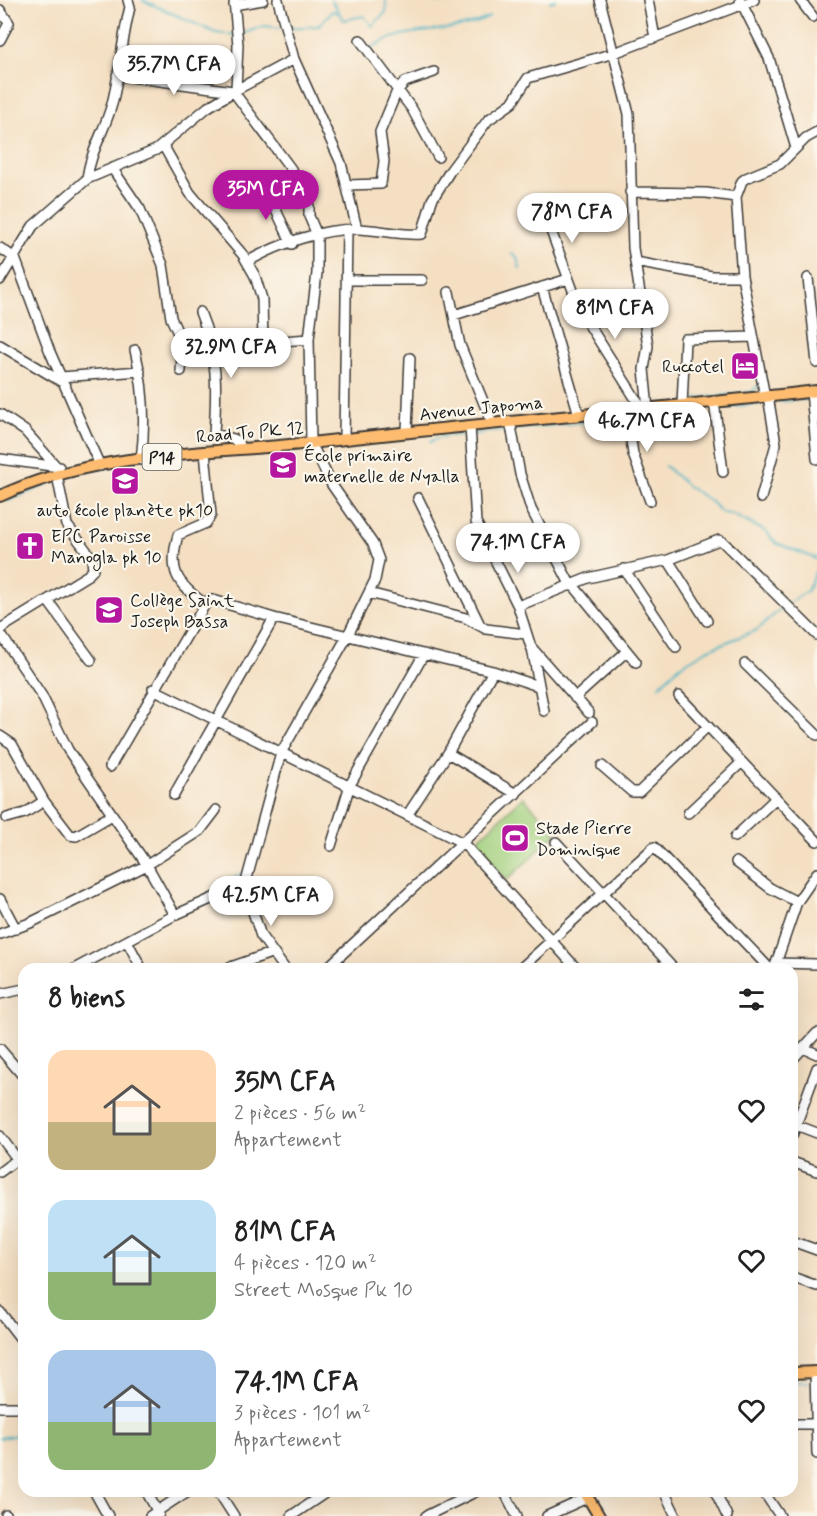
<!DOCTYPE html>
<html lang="fr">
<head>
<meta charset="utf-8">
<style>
  :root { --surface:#fff; --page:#f2f2f2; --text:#222; --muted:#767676; --accent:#b5179e }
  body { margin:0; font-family:Mynerve,sans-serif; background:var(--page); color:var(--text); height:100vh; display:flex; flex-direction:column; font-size:22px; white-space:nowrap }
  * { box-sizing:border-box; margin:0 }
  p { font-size:20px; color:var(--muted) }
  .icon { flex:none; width:33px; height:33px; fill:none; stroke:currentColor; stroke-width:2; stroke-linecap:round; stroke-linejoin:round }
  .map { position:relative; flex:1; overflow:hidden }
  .side { position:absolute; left:18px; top:963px; width:780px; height:534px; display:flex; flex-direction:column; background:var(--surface); border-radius:18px; box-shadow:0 6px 24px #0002 }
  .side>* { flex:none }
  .price { position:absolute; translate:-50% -51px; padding:0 14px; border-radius:21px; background:#fff; color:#222; font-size:20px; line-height:39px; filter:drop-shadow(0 2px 3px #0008) }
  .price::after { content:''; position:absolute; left:50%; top:36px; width:18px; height:14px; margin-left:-9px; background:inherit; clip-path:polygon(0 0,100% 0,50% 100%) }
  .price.selected { background:var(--accent); color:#fff }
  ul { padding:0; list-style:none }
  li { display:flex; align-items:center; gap:18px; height:150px; padding:0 30px }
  li span { display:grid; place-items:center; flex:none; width:168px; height:120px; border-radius:18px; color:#555 }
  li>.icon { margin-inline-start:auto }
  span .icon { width:72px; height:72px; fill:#fffc; stroke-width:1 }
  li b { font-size:26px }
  h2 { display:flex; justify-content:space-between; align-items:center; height:72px; padding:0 30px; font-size:26px }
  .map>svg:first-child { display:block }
  .green { fill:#a1cf7d; stroke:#5e764c; stroke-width:1.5 }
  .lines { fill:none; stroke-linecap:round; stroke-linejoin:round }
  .stream { stroke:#46b2c3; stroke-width:2 }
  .minor-casing { stroke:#3c3935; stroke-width:12 }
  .major-casing { stroke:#3c3935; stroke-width:14 }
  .minor { stroke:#fff; stroke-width:9 }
  .major { stroke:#fdbc70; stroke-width:10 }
  .labels { text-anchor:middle; stroke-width:4.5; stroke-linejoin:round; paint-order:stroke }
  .shield { fill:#fbf7ec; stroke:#5f5e5a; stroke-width:1.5 }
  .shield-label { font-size:16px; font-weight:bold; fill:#1c1c1c }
  .poi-label { font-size:18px; fill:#1c1c1c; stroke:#fbf7ec; text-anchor:start }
  .street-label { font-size:18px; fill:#1c1c1c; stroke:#fbf7ec }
</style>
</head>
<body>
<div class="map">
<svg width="817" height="1516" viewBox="0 0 817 1516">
  <rect width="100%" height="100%" fill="#fbf7ec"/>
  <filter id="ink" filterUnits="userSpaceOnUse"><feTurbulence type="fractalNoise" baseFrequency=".0167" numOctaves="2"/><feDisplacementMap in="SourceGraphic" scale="12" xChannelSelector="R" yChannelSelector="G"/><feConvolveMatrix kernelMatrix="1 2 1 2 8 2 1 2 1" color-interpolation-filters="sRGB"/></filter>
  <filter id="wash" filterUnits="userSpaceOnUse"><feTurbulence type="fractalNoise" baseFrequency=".008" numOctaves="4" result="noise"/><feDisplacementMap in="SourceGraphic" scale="24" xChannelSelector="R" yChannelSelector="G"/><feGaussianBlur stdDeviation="1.35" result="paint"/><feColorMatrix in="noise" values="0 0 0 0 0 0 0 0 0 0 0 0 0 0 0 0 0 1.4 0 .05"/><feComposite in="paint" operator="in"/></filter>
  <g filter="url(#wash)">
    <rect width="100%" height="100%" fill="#f4dfc2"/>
    <path class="green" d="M523,797l34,36 -50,47 -34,-36z"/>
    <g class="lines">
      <path class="stream" d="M142,0l74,33 18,2
        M331,0l8,12
        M412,0l34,3 12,-3
        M550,2l5,-2
        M288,28l30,-2 14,-15 7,2 5,7 20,-4 8,10 14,-14v-12
        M240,35l23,-9 20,2
        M371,48c35,-24 81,-11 118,-31
        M512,254l5,3 3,11
        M685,400l67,-8 6,-6
        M796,400l12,-1
        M780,402l13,-2
        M719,408l47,-5
        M634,417l27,-3 6,7
        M679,420l22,-2
        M515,429l110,-11
        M473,434l36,-4
        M430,442l10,-5 27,-3
        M665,466l25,22 19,12 12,12 12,3 32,16 11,12 41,16
        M8,501l40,-17
        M378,587l4,-20
        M789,603l18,-12 10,-22
        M659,686l21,-20 27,-16 50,-20 27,-24
        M204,897l38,-24
        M802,1172l15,6
        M792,1382h16
        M0,1438l24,-4"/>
    </g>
  </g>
  <g filter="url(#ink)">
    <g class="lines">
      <g class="minor-casing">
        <path id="minor" d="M278,0l16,59 47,104 16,66
          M600,0l29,114 4,134 15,98 -4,23 4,40
          M648,0l7,38
          M740,0l29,58 27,90
          M800,0l13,17
          M234,5l29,-5
          M0,10l9,13 -9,17
          M360,40l52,69 26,48
          M117,75l116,16 58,78 18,37v10l8,19v38l-8,66 2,104 21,42 41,59 6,16 -4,20 -27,55 -67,118 -35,129
          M236,90l58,-31
          M163,145l27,48 53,62 12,21 7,23 1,44
          M112,168l28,41 23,56 8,53 12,26 -2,27
          M87,179c3,-27 18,-49 25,-75 8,-32 10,-65 18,-97l-2,-7
          M346,185l35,-1 3,-23 -4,-29 17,-41 8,-9 29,-10
          M265,187l27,57
          M630,192l76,1 30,4
          M547,220l34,92 61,97
          M0,248l15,10 35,94 50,114
          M247,262c31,-18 74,-33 110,-33 21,0 44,7 65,5l10,-34 18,-29 38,-51 24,-17 16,-25 86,-25 140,-53
          M635,262l77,14h30
          M808,278l9,85
          M0,280l33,-54 54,-47 69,-29 52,-43 28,-17 2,-45 -4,-45
          M346,280h76
          M542,287l37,128
          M449,292l11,53 32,78
          M200,312c18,44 17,75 14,122l20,5 8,9
          M454,315l114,-36
          M211,341l43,2 55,-4
          M0,345l62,37
          M135,350c9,37 11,72 6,110
          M61,377l79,-6
          M811,391l6,68
          M765,397l-23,-121 -6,-79 6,-16 4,-3 34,-14 26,-26 11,-6
          M714,401l9,71
          M682,405l3,-66 68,-2
          M627,411l6,43 17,47
          M0,414l25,17 31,35
          M510,421l10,53 11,35 40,77
          M470,426l6,96 42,84 13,41 58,66
          M407,431l3,-73
          M344,439l3,-209
          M205,452l6,63 -5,8 -28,12c-10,36 -2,48 27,69
          M0,459l59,8
          M418,498l62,127
          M761,498l15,-54 -8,-48
          M668,560l39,61
          M624,569l52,78
          M573,585l63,77
          M369,593l97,25 20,11 40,5
          M48,601l43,59
          M518,606l70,-28 80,-18 51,-20 4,2 94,93
          M0,629l88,-54 5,-5 -1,-12 -25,-33 -10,-50
          M0,633l42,63 26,54 79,115 28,50
          M532,648l12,63
          M745,664l72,71
          M493,671l45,15
          M153,689l310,154 114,126
          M679,696l138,145
          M575,698l52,-47
          M0,736l12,8 32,57 26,34 6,1 36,-21
          M448,753l68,41
          M602,766l30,26h7l69,-66
          M110,767l97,-166 6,-1 61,18 219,53 -45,82 -40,61
          M174,795l100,-177
          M688,813l54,-51
          M7,818l18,-5 19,-12
          M735,837l41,-39
          M556,842l118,127
          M331,846l19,-61 74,-131
          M736,862l34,26 27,14
          M246,891l15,45 24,33
          M0,899l16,30
          M0,934l30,-11 117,-58 53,-34 16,-21
          M127,941l15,28
          M776,963l41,1
          M74,969l101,-54 65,-29
          M225,969l46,-16
          M326,969l266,-247
          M520,969l134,-122 116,122
          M774,969l23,-67 20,-29
          M0,994l24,-5
          M803,1048l14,6
          M0,1049l24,28
          M792,1060l25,-27
          M796,1125l21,8
          M0,1136l24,32
          M792,1136l25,-68
          M792,1162l25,9
          M0,1172l24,-18
          M792,1241l25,9
          M792,1277l25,9
          M0,1312l24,31
          M815,1372l2,82
          M0,1407h17
          M792,1424h25
          M94,1491l14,25
          M146,1491l13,23
          M218,1491l16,25
          M504,1491l13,25
          M664,1491l12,25
          M715,1491l12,25
          M763,1491l17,25
          M6,1515l1,1
          M150,1516l38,-25
          M291,1516l37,-25
          M426,1516l51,-25
          M547,1516l40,-18"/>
      </g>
      <g class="major-casing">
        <path id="major" d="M0,496c96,-45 208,-42 311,-53 169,-20 338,-33 506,-52
          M792,1373l25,-1
          M584,1491l15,25"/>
      </g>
      <use href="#minor" class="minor"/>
      <use href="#major" class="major"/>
    </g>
  </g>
  <defs>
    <g id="hotel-square" transform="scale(1.5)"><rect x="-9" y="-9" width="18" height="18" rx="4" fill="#b5179e" stroke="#fbf7ec"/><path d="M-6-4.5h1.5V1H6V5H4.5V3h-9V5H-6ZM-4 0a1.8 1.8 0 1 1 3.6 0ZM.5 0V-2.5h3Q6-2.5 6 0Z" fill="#fff"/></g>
    <g id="school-square" transform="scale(1.5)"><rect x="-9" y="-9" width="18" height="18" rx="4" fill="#b5179e" stroke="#fbf7ec"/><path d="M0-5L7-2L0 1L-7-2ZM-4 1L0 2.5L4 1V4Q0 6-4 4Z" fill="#fff"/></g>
    <g id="church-square" transform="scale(1.5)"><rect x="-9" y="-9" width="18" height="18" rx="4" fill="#b5179e" stroke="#fbf7ec"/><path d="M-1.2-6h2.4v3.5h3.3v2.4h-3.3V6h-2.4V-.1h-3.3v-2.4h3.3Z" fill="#fff"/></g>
    <g id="stadium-square" transform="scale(1.5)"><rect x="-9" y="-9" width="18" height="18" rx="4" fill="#b5179e" stroke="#fbf7ec"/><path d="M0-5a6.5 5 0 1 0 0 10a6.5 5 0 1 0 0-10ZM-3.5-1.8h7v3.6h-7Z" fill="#fff"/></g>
  </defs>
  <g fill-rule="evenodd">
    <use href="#hotel-square" x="745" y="366"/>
    <use href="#school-square" x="283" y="465"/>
    <use href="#school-square" x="125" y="481"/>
    <use href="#church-square" x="30" y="546"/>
    <use href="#school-square" x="109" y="610"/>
    <use href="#stadium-square" x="515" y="838"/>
  </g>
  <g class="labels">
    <rect class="shield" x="142.5" y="444" width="39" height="26" rx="4.5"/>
    <g class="shield-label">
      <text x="162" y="463">P14</text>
    </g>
    <g class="poi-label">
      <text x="724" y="372" text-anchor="end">Ruccotel</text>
      <text x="304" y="461">École primaire<tspan x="304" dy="21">maternelle de Nyalla</tspan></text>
      <text x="125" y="516" text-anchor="middle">auto école planète pk10</text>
      <text x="51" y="542">EPC Paroisse<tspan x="51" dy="21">Manogla pk 10</tspan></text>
      <text x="130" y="606">Collège Saint<tspan x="130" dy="21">Joseph Bassa</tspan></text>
      <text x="536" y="834">Stade Pierre<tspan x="536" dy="21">Dominique</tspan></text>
    </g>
    <g class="street-label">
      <text transform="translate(481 408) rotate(-6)" y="6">Avenue Japoma</text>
      <text transform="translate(250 432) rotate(-5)" y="6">Road To PK 12</text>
    </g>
  </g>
</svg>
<b class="price" style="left:174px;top:96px">35.7M CFA</b>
<b class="price selected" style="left:266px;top:221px">35M CFA</b>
<b class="price" style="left:572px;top:244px">78M CFA</b>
<b class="price" style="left:615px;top:340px">81M CFA</b>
<b class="price" style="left:231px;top:379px">32.9M CFA</b>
<b class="price" style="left:647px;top:453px">46.7M CFA</b>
<b class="price" style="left:518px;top:574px">74.1M CFA</b>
<b class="price" style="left:271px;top:927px">42.5M CFA</b>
<section class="side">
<h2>8 biens<svg class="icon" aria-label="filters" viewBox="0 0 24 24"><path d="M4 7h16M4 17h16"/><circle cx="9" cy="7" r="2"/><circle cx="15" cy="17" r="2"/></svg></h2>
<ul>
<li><span style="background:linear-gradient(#ffd9b3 60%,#c2b280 0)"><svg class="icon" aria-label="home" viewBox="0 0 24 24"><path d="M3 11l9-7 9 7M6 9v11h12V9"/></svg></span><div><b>35M CFA</b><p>2 pièces · 56 m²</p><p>Appartement</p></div><svg class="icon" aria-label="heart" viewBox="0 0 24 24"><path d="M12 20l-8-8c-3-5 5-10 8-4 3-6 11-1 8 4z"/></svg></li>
<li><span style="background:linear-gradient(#bfe0f5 60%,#8fb573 0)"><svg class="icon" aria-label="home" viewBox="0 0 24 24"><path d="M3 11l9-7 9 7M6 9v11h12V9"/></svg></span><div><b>81M CFA</b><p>4 pièces · 120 m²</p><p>Street Mosque Pk 10</p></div><svg class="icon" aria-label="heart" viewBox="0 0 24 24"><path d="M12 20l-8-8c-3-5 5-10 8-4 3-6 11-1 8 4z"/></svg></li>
<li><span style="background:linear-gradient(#a9c7e8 60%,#8fb573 0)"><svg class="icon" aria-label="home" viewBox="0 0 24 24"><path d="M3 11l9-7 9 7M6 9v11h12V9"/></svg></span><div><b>74.1M CFA</b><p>3 pièces · 101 m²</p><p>Appartement</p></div><svg class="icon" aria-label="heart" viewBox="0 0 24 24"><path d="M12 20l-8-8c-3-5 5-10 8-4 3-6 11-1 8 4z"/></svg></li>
</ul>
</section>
</div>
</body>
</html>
